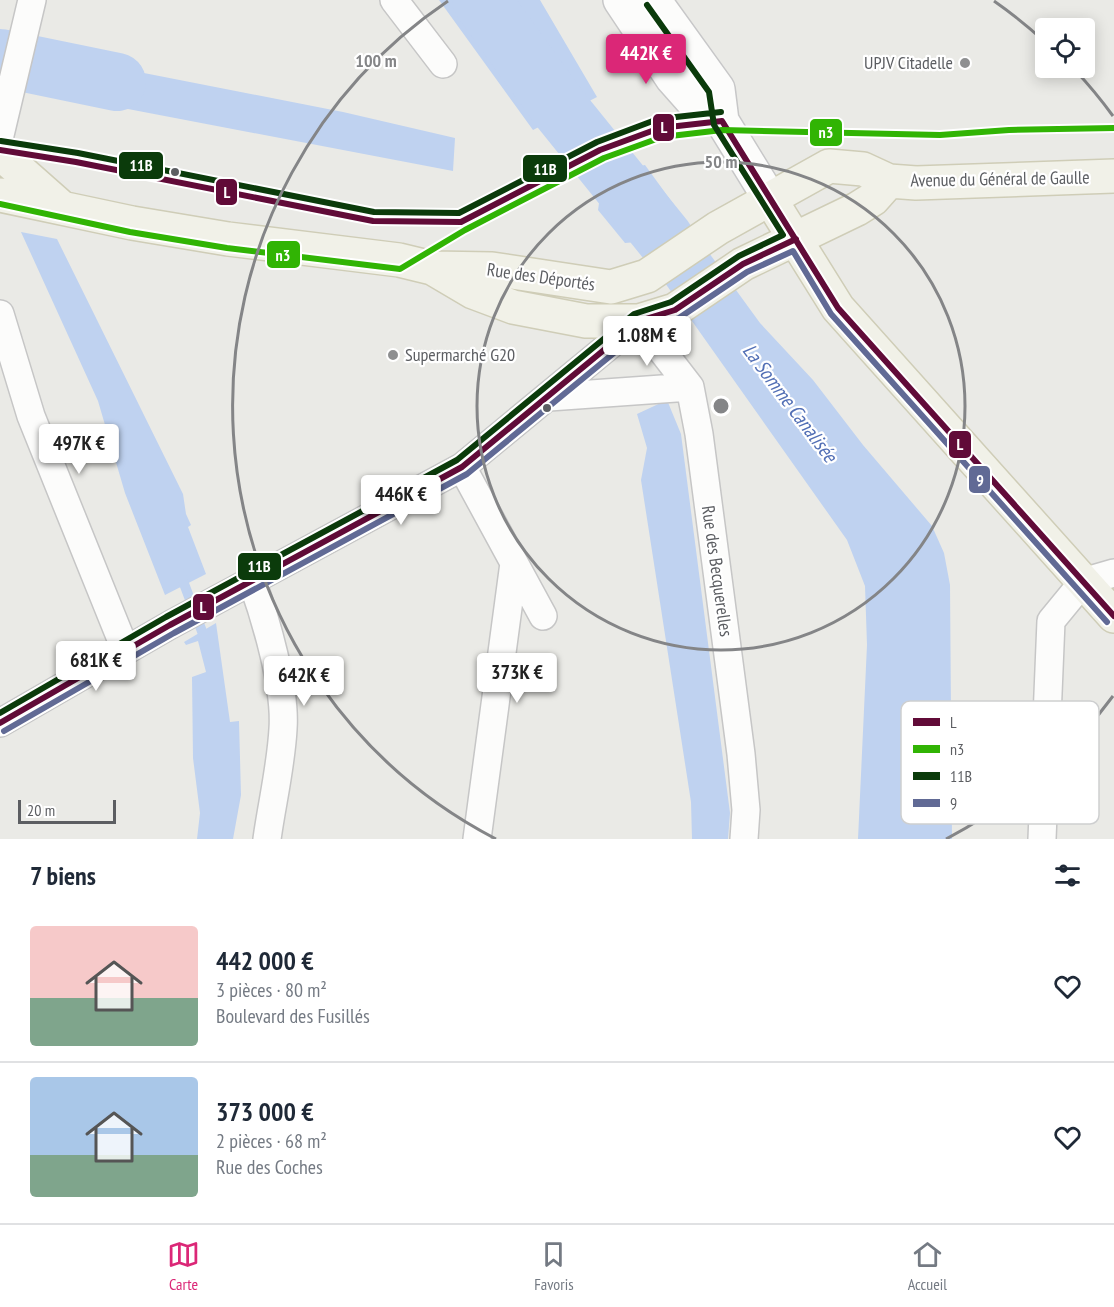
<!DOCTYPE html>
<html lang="fr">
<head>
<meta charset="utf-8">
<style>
  :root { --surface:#fff; --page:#f6f6f7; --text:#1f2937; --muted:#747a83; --line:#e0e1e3; --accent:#db2777 }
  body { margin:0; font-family:"PT Sans Narrow",sans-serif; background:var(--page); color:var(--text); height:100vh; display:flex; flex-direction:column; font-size:22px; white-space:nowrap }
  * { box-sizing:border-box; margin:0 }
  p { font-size:20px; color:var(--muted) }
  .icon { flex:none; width:33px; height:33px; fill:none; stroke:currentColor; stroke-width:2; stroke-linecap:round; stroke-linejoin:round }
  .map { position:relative; height:839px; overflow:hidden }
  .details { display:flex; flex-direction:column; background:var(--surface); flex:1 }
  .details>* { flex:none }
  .fabs { position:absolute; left:1035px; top:18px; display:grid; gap:12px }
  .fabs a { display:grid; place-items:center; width:60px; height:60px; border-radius:6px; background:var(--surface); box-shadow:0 3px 15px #0003; font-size:30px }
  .scale { position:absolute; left:18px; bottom:15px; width:98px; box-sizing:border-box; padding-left:6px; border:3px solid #5c5e62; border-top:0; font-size:16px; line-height:21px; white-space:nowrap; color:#5c5e62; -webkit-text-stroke:4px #fff; paint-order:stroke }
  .price { position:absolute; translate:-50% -51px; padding:0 14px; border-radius:6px; background:#fff; color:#222; font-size:20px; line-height:39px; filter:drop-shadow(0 2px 3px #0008) }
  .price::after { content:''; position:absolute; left:50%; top:36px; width:18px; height:14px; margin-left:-9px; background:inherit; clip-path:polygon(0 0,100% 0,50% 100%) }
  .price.active { background:var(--accent); color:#fff }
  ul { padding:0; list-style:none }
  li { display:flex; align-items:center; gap:18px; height:150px; padding:0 30px }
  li+li { border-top:2px solid var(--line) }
  li span { display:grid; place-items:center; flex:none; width:168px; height:120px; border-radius:6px; color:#555 }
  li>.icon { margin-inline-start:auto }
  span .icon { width:72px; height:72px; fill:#fffc; stroke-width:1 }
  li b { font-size:26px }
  h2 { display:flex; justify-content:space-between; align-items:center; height:72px; padding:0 30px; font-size:26px }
  .tab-bar { display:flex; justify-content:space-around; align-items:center; height:84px; border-top:2px solid var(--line); background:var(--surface); font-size:16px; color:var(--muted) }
  .tab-bar a { display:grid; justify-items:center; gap:3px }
  .tab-bar .active { color:var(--accent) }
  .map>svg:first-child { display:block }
  .water { fill:#bfd2f0 }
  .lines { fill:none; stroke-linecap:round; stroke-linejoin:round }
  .stream { stroke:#bfd2f0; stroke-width:10 }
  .river { stroke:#bfd2f0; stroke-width:58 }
  .street-casing { stroke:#c6c6c6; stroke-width:30 }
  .secondary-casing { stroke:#c7c7c8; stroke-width:36 }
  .primary-casing { stroke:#cfcdb7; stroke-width:36 }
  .street { stroke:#fcfcfb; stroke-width:27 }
  .secondary { stroke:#fcfcfb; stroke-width:33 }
  .primary { stroke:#f1f1e8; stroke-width:33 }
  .bus-1-casing { stroke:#fff; stroke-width:10 }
  .bus-2-casing { stroke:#fff; stroke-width:10 }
  .bus-3-casing { stroke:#fff; stroke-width:10 }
  .bus-4-casing { stroke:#fff; stroke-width:10 }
  .bus-1 { stroke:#610b38; stroke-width:6 }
  .bus-2 { stroke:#31b404; stroke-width:6 }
  .bus-3 { stroke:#0b3b0b; stroke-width:6 }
  .bus-4 { stroke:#616a95; stroke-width:6 }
  .ring { fill:none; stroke:#848587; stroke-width:3 }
  .poi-dot { fill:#8e8f90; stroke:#fff; stroke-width:2 }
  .bus-dot { fill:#5c5e62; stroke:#fff; stroke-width:2 }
  .labels { text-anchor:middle; stroke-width:4.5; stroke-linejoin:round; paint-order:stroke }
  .poi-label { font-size:18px; fill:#5c5e62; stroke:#fff; text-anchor:end }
  .street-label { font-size:18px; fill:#5c5e62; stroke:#fff }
  .water-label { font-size:20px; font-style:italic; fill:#526fb5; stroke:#fff }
  .key { fill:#fff; stroke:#cecfd0; stroke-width:1.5 }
  .key-label { font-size:16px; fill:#5c5e62 }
  .centre { fill:#848587; stroke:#fff; stroke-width:3 }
  .ring-label { font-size:18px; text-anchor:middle; font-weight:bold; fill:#848587; stroke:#fff; stroke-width:4.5; stroke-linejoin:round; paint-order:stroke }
  .line-badge { stroke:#fff; stroke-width:2 }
  .badge-label { font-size:16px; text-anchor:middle; font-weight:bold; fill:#fff }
</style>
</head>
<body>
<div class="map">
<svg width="1114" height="839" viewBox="0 0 1114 839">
  <rect width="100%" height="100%" fill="#eaeae6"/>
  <path class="water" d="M439,0h101l57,97 -64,33z
    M42,53l301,59 112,26 -2,33 -419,-80z
    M645,165l115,158 53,57 50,65 69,81 12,27 6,32 2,254h-94l9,-194 -2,-59 -18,-46 -211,-298 -11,1 -27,-33 3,-20 25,-21z
    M21,232l36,7 126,255 3,20 5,11 -3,2 18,47 -41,21 -40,-102 -27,-92z
    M667,400l14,34 49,379 -2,26h-36l-1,-37 -50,-322 6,-32 -10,-34z
    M216,623l14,99 9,-1 2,74 -8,44h-36l3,-26 -7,-55 -1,-81 14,-5 -8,-31 -12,4 -2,-3z"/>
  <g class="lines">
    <path class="stream" d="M180,573l26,69"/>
    <path class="river" d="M481,0l79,109 105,130
      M0,58l117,24"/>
    <g class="street-casing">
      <path id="street" d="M394,0l49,64
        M0,135l32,-135
        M0,314l31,102 94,233
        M549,397l141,-10
        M462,467l81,149
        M252,581c14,39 34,107 31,148 -2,37 -11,74 -16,110
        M0,723l170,-98 292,-158 177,-146 51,66 9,47 42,320 5,56 -2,29
        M477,839l37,-276
        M1042,839l9,-218 32,-39 31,-9"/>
    </g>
    <g class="secondary-casing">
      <path id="secondary" d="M620,0l52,78 23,26 27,17
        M654,0l64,89 4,32 48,78"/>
    </g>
    <g class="primary-casing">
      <path id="primary" d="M0,153l60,53
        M0,195l132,28 96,16 171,21 33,8 60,1 119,18 36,-11 71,-48 111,-62 34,3 26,12 27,2 198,-7
        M770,199l68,109 276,308
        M434,269l39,23 40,15 73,14h53l36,-11 68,-46 114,-55 16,-10 16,-18"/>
    </g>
    <use href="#street" class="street"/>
    <use href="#secondary" class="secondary"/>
    <use href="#primary" class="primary"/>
    <g class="bus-1-casing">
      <path id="bus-1" d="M0,150l76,12 297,59 88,1 139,-72 60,-22 62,-7 116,187 276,308
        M0,723l170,-98 292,-158 177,-146 36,-11 68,-46 53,-25"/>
    </g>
    <g class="bus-2-casing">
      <path id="bus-2" d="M0,204l130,28 97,16 173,21 65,-39 139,-72 58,-21 60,-7 218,5 69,-5 105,-2"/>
    </g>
    <g class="bus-3-casing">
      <path id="bus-3" d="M1,141l77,12 296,59 85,1 138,-71 61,-23 63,-7
        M0,713l166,-96 291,-157 177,-146 37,-12 68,-46 44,-21 -69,-110 -5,-33 -62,-87"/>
    </g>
    <g class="bus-4-casing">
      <path id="bus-4" d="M4,731l170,-98 293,-159 176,-145 36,-11 68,-46 46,-21 38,63 276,308"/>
    </g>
    <use href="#bus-1" class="bus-1"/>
    <use href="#bus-2" class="bus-2"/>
    <use href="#bus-3" class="bus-3"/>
    <use href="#bus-4" class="bus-4"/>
  </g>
  <g class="ring">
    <circle cx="721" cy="406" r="244"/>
    <path d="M1113 696A488 488 0 0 1 946 839M496 839A488 488 0 0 1 448 1M994 1A488 488 0 0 1 1044 41M1075 70A488 488 0 0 1 1113 116"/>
  </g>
  <g class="poi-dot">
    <circle cx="965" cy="63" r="6"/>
    <circle cx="393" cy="355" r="6"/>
  </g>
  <g class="bus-dot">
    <circle cx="175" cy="172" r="5"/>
    <circle cx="547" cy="408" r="5"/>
  </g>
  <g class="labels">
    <g class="poi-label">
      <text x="953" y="69">UPJV Citadelle</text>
      <text x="405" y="361" text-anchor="start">Supermarché G20</text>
    </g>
    <g class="street-label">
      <text transform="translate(1000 179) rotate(-1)" y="6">Avenue du Général de Gaulle</text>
      <text transform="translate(541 277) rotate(8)" y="6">Rue des Déportés</text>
      <text transform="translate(717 571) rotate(82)" y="6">Rue des Becquerelles</text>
    </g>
    <g class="water-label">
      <text transform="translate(790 403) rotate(53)" y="7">La Somme Canalisée</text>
    </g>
  </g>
  <rect x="901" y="701" width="198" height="123" rx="9" class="key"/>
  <rect x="913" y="718" width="27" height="8" fill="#610b38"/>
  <rect x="913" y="745" width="27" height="8" fill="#31b404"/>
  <rect x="913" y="772" width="27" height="8" fill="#0b3b0b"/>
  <rect x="913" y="799" width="27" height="8" fill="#616a95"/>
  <g class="key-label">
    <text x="950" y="728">L</text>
    <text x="950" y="755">n3</text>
    <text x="950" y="782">11B</text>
    <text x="950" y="809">9</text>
  </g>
  <circle cx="721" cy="406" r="9" class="centre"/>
  <g class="ring-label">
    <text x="376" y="67">100 m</text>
    <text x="721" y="168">50 m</text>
  </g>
  <g class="line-badge">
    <rect x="652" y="113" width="23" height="29" rx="6" fill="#610b38"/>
    <rect x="809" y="118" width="34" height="29" rx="6" fill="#31b404"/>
    <rect x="118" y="151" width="46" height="29" rx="6" fill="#0b3b0b"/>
    <rect x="522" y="154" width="46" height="29" rx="6" fill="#0b3b0b"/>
    <rect x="215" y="178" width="23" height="28" rx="6" fill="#610b38"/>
    <rect x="266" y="240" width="35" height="29" rx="6" fill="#31b404"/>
    <rect x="948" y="430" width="24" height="29" rx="6" fill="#610b38"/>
    <rect x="968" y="465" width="23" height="29" rx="6" fill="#616a95"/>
    <rect x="237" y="552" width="45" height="29" rx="6" fill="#0b3b0b"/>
    <rect x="192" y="593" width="23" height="28" rx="6" fill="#610b38"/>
  </g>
  <g class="badge-label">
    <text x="664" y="133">L</text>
    <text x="826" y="138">n3</text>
    <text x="141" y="171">11B</text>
    <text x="545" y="175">11B</text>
    <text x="227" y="198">L</text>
    <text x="283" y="261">n3</text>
    <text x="960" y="450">L</text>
    <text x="980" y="486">9</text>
    <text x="259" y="572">11B</text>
    <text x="203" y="613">L</text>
  </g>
</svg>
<div class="fabs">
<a><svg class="icon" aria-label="locate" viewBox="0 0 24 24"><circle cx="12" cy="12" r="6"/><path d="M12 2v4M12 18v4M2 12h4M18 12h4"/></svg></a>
</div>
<div class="scale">20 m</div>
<b class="price active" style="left:646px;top:85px">442K €</b>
<b class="price" style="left:647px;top:367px">1.08M €</b>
<b class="price" style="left:79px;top:475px">497K €</b>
<b class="price" style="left:401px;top:526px">446K €</b>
<b class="price" style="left:96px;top:692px">681K €</b>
<b class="price" style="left:517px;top:704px">373K €</b>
<b class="price" style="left:304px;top:707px">642K €</b>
</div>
<section class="details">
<h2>7 biens<svg class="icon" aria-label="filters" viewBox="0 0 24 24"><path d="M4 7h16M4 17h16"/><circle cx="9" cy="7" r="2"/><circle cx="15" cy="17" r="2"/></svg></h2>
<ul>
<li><span style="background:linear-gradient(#f6c9c9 60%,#7fa58c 0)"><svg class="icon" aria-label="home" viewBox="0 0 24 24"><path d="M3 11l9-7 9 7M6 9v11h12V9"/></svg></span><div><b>442 000 €</b><p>3 pièces · 80 m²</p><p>Boulevard des Fusillés</p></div><svg class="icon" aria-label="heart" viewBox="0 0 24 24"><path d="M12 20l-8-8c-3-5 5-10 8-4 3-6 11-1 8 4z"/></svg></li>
<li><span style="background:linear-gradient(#a9c7e8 65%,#7fa58c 0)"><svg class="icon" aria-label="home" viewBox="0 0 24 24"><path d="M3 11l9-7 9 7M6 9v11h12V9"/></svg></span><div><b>373 000 €</b><p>2 pièces · 68 m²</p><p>Rue des Coches</p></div><svg class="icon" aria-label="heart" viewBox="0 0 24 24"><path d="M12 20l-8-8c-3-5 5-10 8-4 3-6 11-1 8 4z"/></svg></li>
</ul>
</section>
<nav class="tab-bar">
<a class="active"><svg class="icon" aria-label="map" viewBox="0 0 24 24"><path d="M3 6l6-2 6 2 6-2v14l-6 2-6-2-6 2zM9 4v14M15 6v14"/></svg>Carte</a>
<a><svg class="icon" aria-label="saved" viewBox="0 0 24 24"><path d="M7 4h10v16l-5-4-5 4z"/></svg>Favoris</a>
<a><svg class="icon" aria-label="home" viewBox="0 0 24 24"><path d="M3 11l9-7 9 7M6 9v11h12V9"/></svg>Accueil</a>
</nav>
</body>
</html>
